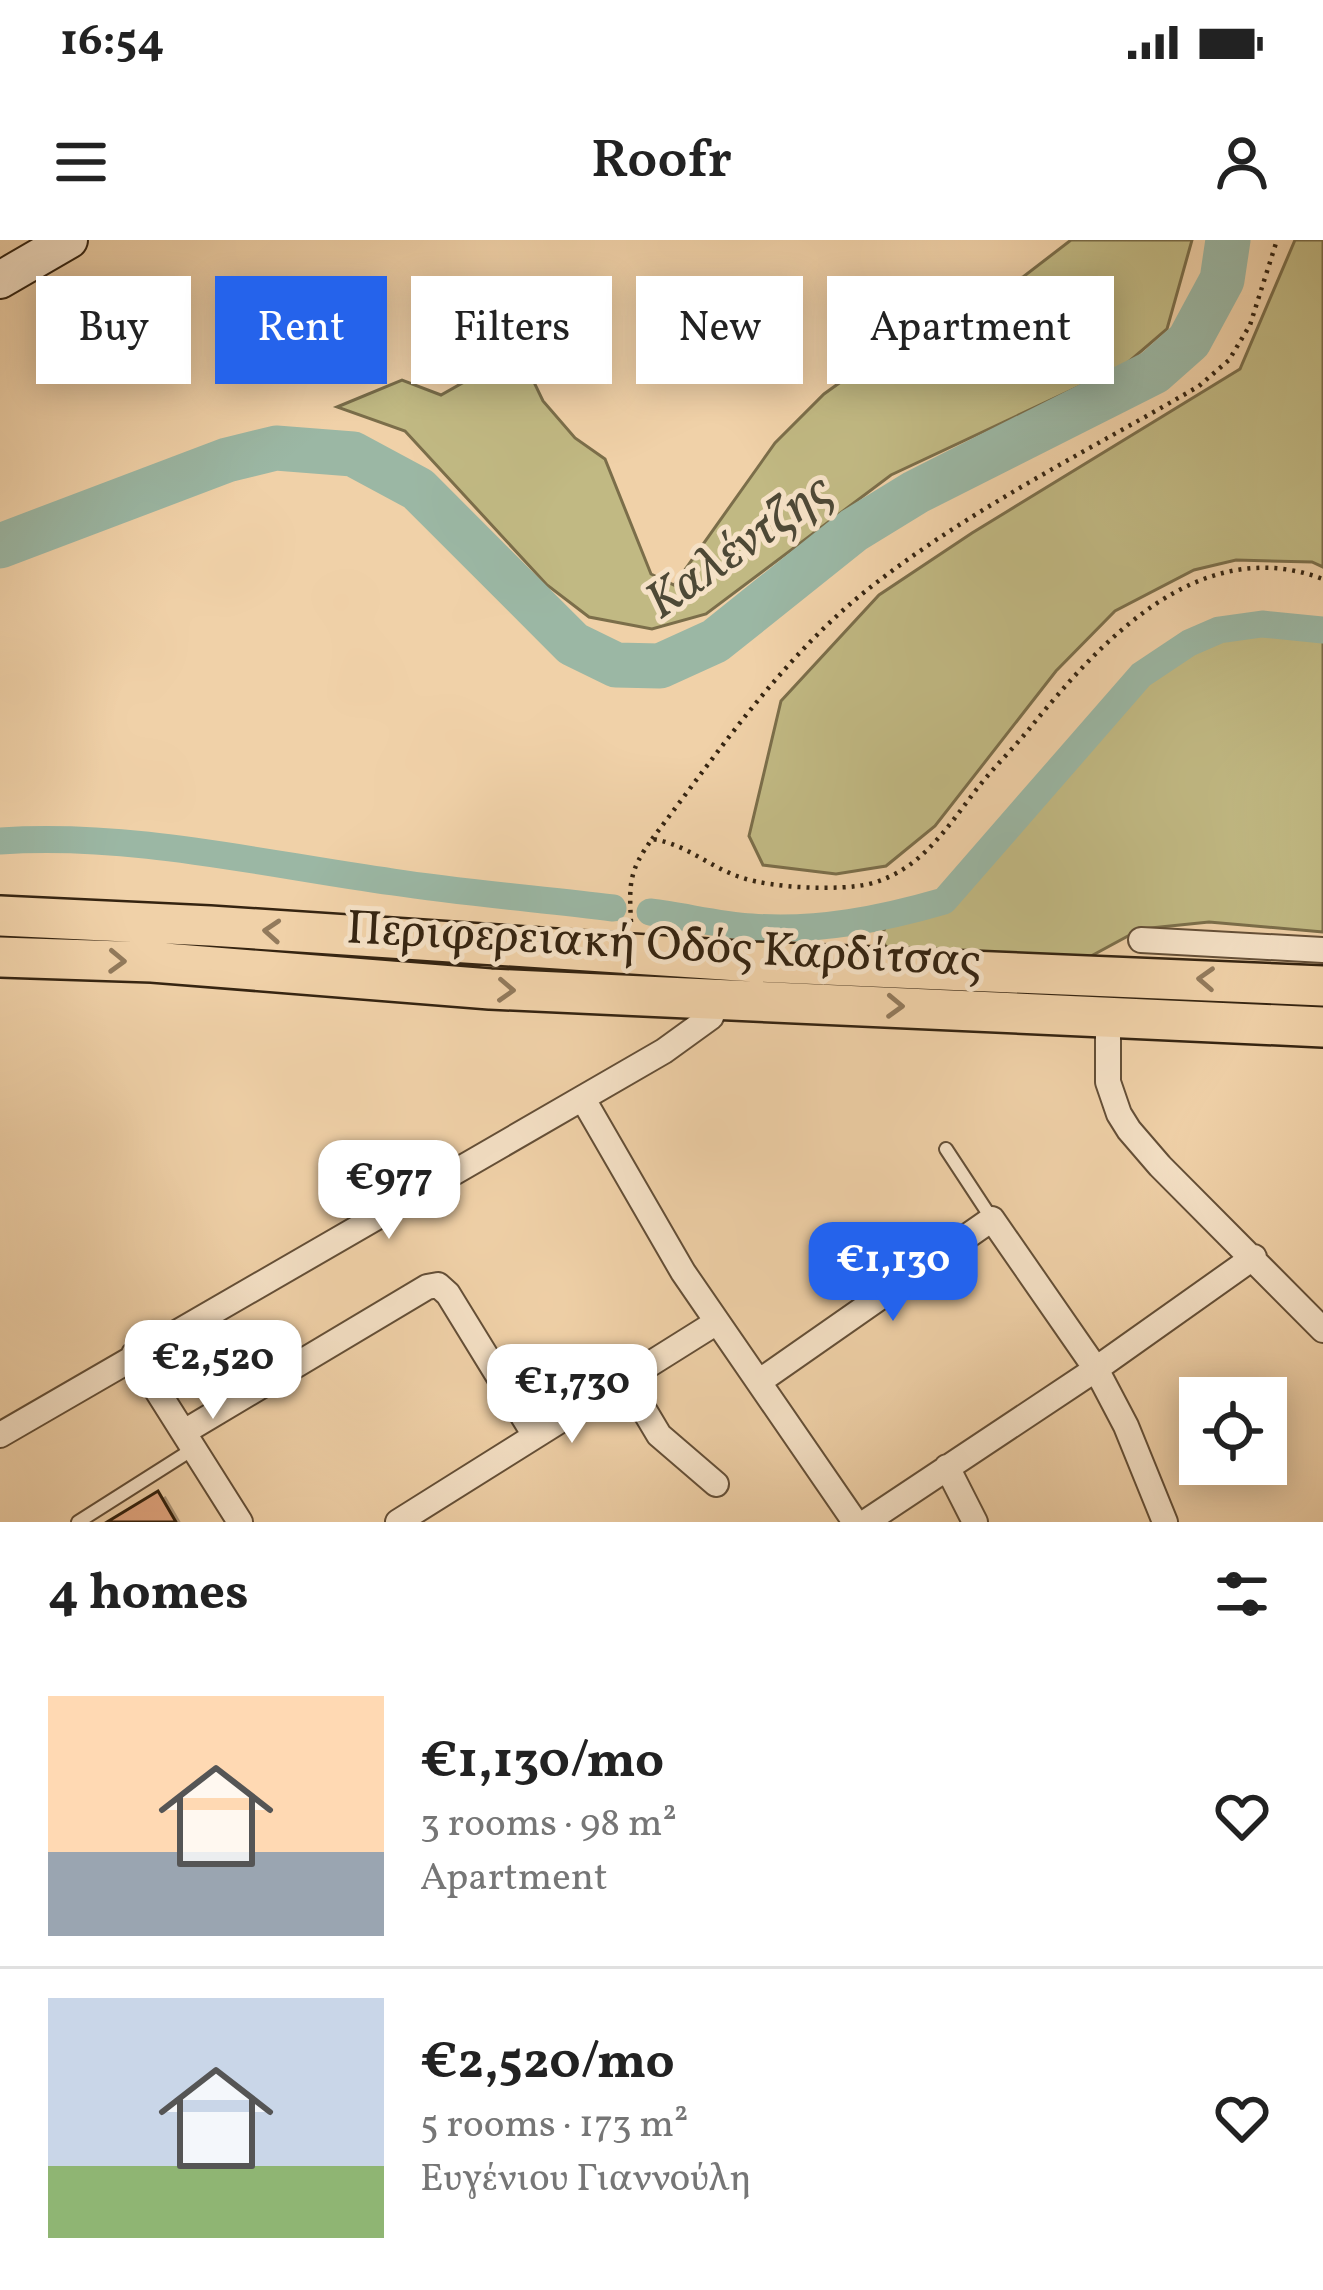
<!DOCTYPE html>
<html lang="en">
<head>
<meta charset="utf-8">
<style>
  :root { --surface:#fff; --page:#f6f6f6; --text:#222; --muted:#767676; --line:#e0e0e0; --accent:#2563eb }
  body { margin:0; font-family:Vollkorn,serif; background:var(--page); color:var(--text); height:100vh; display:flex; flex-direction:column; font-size:45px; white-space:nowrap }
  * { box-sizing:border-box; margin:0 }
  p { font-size:39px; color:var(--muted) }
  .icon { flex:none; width:66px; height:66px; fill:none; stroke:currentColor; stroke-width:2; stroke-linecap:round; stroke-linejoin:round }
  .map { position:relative; height:1282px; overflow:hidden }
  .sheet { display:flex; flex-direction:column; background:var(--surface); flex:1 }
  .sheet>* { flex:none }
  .top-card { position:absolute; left:36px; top:36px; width:1251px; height:108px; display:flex; gap:24px }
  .buttons { position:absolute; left:1179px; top:1137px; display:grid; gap:24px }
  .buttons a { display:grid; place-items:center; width:108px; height:108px; border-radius:0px; background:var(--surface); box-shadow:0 6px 30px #0003; font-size:60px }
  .price { position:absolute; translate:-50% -102px; padding:0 27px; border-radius:24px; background:#fff; color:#222; font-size:39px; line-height:78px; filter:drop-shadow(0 3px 6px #0008) }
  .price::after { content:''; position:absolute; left:50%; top:72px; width:36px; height:27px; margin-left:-18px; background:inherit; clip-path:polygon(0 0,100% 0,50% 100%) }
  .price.current { background:var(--accent); color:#fff }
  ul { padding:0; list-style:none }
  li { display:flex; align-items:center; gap:36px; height:300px; padding:0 48px }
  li+li { border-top:3px solid var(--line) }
  li span { display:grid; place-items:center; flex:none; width:336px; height:240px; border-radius:0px; color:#555 }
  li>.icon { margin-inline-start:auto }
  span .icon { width:144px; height:144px; fill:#fffc; stroke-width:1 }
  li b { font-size:51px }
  h2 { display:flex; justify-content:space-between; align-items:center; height:144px; padding:0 48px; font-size:51px }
  .chip { padding:0 42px; border-radius:0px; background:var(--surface); box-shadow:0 6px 30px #0003; font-size:42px; line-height:108px }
  .chip.current { background:var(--accent); color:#fff }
  .status { display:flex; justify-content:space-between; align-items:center; height:84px; padding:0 60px; background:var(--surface); direction:ltr }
  .status svg { height:33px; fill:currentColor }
  header { display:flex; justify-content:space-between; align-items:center; height:156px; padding:0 48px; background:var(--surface); font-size:54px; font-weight:600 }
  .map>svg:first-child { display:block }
  .green { fill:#c1b983; stroke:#7b6e4a; stroke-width:3 }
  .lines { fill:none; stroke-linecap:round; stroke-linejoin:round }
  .canal { stroke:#9bb7a4; stroke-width:27 }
  .river { stroke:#9bb7a4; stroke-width:45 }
  .building { fill:#e3a781; stroke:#352411; stroke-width:3; filter:url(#shadow) }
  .lane-casing { stroke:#644f37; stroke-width:16 }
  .street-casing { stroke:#644f37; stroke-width:28 }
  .secondary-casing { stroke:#352411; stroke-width:40 }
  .primary-casing { stroke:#352411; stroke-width:44 }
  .path { stroke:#352411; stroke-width:4.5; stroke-dasharray:3 6; stroke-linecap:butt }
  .lane { stroke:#f5e1c6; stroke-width:12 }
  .street { stroke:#f5e1c6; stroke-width:24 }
  .secondary { stroke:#f5e1c6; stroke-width:36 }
  .primary { stroke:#f0d1a8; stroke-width:39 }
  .oneway { stroke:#927a5c }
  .labels { text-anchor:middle; stroke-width:10; stroke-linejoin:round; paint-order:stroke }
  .street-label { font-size:48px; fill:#352411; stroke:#f5e1c6 }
  .water-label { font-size:51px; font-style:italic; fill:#4e4936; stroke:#f5e1c6 }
</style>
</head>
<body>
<div class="status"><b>16:54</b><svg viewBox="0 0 49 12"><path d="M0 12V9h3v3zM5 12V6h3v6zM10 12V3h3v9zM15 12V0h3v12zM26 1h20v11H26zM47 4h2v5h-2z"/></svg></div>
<header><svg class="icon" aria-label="menu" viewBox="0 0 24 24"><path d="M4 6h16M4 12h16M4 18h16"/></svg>Roofr<svg class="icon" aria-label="person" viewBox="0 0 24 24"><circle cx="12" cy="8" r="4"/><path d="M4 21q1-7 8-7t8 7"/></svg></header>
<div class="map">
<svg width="1323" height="1282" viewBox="0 0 1323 1282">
  <defs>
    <filter id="shadow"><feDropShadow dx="7" dy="7" stdDeviation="0" flood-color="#0004"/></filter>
  </defs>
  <rect width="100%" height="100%" fill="#f0d1a8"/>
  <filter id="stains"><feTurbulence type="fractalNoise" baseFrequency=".00167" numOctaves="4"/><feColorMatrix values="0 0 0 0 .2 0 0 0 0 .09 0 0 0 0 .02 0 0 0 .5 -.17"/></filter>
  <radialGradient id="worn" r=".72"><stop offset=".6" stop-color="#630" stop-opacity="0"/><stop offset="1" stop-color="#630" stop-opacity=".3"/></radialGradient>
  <path class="green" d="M1071,0h121l-25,89 -42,36 -234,110 -185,139 -54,15 -63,-12 -42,-32 -142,-154 -68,-24 65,-27 39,15 78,-44 24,50 32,37 30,21 46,115 23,11 101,-142 49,-49 64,-46 39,-35 96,-36z
    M1295,0h28v327l-11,-5 -76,-2 -42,10 -79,41 -59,60 -121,155 -49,40 -50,8 -73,-9 -14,-29 32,-135 98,-106 93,-62 268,-164z
    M1271,391l52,7v294l-114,-10 -68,7 -61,33 -193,-13 -6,-12 5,-11 65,-22 193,-225 75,-40z"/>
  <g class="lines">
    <path class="canal" d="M0,601c132,-9 263,23 393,41 73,11 147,17 220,26
      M650,672c34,4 68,13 102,15 65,5 130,-8 192,-26l197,-226 48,-32 30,-13 43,-6 61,6"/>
    <path class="river" d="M0,306l227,-86 49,-12 77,6 65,35 155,155 43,21 44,1 55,-25 139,-111 62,-38 238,-120 35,-31 33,-61 6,-40"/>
  </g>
  <path class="building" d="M158,1251l18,31h-69z"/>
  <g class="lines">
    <g class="lane-casing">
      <path id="lane" d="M946,909l46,70
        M78,1282l115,-73"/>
    </g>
    <g class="street-casing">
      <path id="street" d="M1141,700l182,10
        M1108,774v68l11,32 10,16 31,36 163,164
        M583,859l100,173 172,250
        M134,1114l106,168
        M625,1138l34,57 57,49
        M760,1141l232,-162 104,150 30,57 39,96
        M184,1192l243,-145 11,-2 10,9 86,140
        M0,1195l664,-384 47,-34 6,-18
        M947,1227l28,55
        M398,1282l319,-200
        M866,1282l230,-153 158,-112"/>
    </g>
    <g class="secondary-casing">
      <path id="secondary" d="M0,40l69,-40"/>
    </g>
    <g class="primary-casing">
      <path id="primary" d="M0,676l210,10 544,36 569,24
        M0,717l152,5 338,27 833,38"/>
    </g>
    <path class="path" d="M652,599c64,-84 127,-177 210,-245 102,-82 224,-142 337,-208l30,-26 21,-35 27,-85
      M631,682c-2,-39 -2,-51 21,-83 35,5 58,29 91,39 30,10 96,13 126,6 51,-13 77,-55 107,-94 17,-22 37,-41 54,-62 70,-86 169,-196 293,-149"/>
    <use href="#lane" class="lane"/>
    <use href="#street" class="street"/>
    <use href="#secondary" class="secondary"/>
    <use href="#primary" class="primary"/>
  </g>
  <defs><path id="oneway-chevron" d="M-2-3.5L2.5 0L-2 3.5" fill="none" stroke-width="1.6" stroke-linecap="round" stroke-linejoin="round" transform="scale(3)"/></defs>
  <g class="oneway">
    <use href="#oneway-chevron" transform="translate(272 691) rotate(-176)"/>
    <use href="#oneway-chevron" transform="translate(117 721) rotate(2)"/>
    <use href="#oneway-chevron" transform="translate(1206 739) rotate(-177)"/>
    <use href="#oneway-chevron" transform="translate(506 750) rotate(3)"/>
    <use href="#oneway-chevron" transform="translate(895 766) rotate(2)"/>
  </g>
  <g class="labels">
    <g class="street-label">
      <text transform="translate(664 702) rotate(3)" y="17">Περιφερειακή Οδός Καρδίτσας</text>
    </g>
    <g class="water-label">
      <text transform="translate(737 304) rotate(-35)" y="18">Καλέντζης</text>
    </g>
  </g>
  <rect width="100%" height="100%" filter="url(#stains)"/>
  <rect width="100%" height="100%" fill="url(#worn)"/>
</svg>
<div class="buttons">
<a><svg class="icon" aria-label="locate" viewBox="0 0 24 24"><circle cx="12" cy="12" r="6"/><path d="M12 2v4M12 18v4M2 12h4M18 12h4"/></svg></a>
</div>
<b class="price" style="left:389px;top:1002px">€977</b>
<b class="price current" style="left:893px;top:1084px">€1,130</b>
<b class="price" style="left:213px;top:1182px">€2,520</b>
<b class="price" style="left:572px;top:1206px">€1,730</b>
<div class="top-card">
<a class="chip">Buy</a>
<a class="chip current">Rent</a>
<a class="chip">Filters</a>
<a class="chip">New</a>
<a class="chip">Apartment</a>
</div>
</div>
<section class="sheet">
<h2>4 homes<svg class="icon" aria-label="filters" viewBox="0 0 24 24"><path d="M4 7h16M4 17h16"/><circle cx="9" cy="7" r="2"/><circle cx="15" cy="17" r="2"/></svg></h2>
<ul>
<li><span style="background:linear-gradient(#ffd9b3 65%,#9aa5b1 0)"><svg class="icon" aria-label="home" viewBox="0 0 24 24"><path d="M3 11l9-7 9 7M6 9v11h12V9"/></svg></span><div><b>€1,130/mo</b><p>3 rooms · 98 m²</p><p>Apartment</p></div><svg class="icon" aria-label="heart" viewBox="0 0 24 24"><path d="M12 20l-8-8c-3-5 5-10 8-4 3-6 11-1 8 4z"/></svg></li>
<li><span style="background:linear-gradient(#c9d6e8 70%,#8fb573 0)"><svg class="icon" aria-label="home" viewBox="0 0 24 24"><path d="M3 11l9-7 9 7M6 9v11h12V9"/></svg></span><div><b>€2,520/mo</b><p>5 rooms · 173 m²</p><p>Ευγένιου Γιαννούλη</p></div><svg class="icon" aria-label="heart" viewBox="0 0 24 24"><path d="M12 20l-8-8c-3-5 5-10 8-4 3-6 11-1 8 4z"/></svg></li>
</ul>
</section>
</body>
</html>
